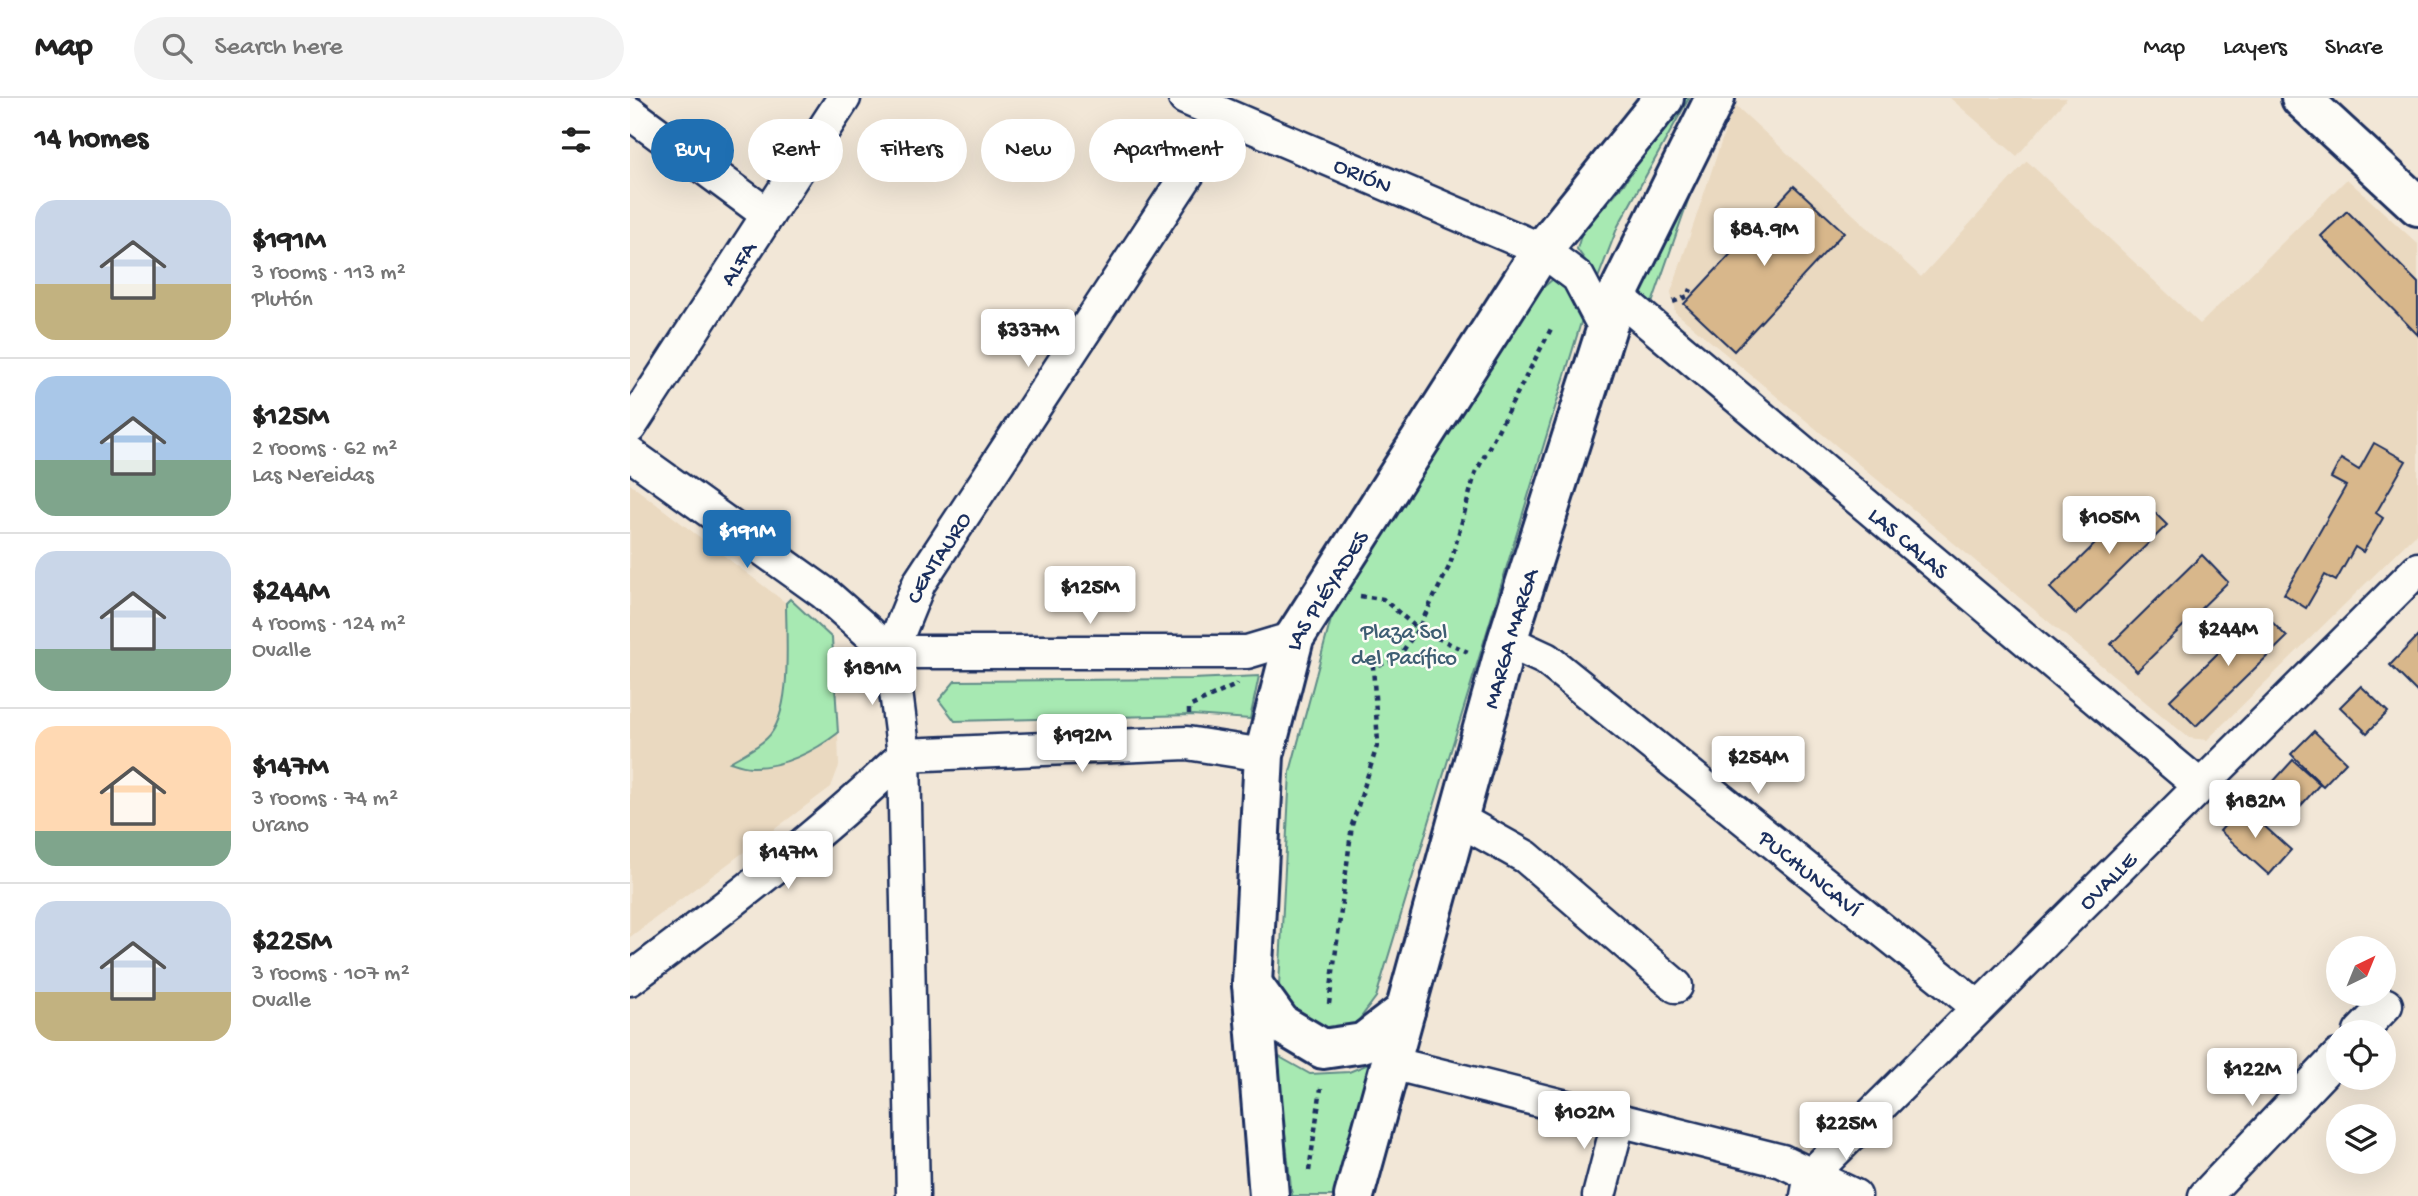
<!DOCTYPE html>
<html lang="en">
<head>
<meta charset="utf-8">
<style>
  :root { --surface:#fff; --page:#f2f2f2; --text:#222; --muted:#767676; --line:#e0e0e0; --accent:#1f6fb2 }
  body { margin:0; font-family:"Gochi Hand",sans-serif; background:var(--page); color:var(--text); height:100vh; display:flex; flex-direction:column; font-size:26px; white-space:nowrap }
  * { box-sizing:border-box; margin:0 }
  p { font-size:23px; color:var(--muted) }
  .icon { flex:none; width:38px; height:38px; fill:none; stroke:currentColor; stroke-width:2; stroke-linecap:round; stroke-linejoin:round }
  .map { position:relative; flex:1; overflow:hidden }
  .sheet { display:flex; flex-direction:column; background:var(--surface); width:630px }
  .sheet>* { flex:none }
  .guide { position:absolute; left:21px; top:21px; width:665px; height:63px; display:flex; gap:14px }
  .needle { width:46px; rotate:43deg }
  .fabs { position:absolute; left:1696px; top:838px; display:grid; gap:14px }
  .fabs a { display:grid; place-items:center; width:70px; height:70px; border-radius:50%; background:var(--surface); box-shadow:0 7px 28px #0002; font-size:35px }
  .price { position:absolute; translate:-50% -60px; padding:0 16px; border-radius:7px; background:#fff; color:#222; font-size:23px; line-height:46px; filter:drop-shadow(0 2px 4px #0008) }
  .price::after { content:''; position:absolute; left:50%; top:42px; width:21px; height:16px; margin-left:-10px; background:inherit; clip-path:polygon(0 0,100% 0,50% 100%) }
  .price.current { background:var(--accent); color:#fff }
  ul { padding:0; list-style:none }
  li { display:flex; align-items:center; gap:21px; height:175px; padding:0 35px }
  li+li { border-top:2px solid var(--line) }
  li span { display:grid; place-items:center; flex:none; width:196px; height:140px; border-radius:21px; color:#555 }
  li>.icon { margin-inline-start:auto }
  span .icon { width:84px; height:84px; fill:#fffc; stroke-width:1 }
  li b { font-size:30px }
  h2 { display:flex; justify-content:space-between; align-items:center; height:84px; padding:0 35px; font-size:30px }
  .pill { padding:0 24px; border-radius:32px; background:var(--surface); box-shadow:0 7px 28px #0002; font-size:24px; line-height:63px }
  .pill.current { background:var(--accent); color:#fff }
  header { display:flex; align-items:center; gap:42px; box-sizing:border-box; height:98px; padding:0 35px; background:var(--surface); border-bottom:2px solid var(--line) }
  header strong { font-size:33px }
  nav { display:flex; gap:38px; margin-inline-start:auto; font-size:24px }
  .search { width:490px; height:63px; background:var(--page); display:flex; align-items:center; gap:18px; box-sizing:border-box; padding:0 24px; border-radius:38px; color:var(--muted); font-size:26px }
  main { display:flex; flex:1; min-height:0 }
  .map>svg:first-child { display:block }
  .built { fill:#ead9c0 }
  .green { fill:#a7e9b2; stroke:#618c88; stroke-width:2 }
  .building { fill:#d8b78b; stroke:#1b2f5e; stroke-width:2 }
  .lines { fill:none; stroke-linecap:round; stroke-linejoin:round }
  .minor-casing { stroke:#1b2f5e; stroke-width:37 }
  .major-casing { stroke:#1b2f5e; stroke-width:44 }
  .path { stroke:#1b2f5e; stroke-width:4.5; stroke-dasharray:5 5; stroke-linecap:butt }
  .minor { stroke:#fdfcf7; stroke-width:32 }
  .major { stroke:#fdfcf7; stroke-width:38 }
  .labels { text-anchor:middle; stroke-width:5; stroke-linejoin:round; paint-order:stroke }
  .street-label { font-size:23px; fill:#1b2f5e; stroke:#fdfcf7 }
  .park-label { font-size:23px; fill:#3e5e73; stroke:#fdfcf7 }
</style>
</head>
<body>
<header>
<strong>Map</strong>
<div class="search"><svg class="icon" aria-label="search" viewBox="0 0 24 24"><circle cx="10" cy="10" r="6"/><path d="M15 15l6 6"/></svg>Search here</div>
<nav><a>Map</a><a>Layers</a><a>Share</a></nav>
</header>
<main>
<section class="sheet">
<h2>14 homes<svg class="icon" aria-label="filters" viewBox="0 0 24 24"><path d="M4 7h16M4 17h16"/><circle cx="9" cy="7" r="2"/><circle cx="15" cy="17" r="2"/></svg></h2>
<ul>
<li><span style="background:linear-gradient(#c9d6e8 60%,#c2b280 0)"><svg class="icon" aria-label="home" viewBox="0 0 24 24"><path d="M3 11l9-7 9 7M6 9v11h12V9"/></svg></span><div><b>$191M</b><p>3 rooms · 113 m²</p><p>Plutón</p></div></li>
<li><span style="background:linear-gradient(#a9c7e8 60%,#7fa58c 0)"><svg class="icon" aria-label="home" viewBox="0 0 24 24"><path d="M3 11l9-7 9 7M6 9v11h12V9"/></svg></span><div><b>$125M</b><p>2 rooms · 62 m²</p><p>Las Nereidas</p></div></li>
<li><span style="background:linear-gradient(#c9d6e8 70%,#7fa58c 0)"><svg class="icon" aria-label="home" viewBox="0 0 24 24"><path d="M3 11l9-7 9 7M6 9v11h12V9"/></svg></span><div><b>$244M</b><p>4 rooms · 124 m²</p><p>Ovalle</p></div></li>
<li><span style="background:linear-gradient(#ffd9b3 75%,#7fa58c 0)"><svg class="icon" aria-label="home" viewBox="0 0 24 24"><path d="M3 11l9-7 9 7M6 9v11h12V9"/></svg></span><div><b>$147M</b><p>3 rooms · 74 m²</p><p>Urano</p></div></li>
<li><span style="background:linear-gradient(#c9d6e8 65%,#c2b280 0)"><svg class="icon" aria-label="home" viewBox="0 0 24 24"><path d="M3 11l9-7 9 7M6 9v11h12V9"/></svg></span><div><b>$225M</b><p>3 rooms · 107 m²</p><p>Ovalle</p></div></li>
</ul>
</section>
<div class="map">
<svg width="1788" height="1098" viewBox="0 0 1788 1098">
  <rect width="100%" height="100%" fill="#f2e7d7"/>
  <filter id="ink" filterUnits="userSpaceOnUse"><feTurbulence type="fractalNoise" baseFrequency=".0143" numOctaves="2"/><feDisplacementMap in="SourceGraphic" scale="14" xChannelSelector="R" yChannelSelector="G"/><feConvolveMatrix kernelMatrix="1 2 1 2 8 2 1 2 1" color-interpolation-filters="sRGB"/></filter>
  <g filter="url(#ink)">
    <path class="built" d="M1320,0h117l-50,58z
      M1104,6l187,173 106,-116 173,163 147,-145 71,65v288l-211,208 -18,-2 -514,-426 -4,-20z
      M0,386l156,119v65l-5,49 -13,21 -38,24 87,-13 21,-16 1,33 -8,21 -201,150z"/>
    <path class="green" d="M1050,0h9l-71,128 -23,60 -5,-19 -13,-18 5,-17 42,-48z
      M1077,48l-59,169 -9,-9v-19z
      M923,181l20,14 9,26 -206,678 -23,31 -34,-1 -23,-16 -17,-25 11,-214 43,-160 206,-321z
      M160,501l42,39 6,95c-23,18 -56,35 -87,34 -7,0 -15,-3 -21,-5 11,-7 27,-14 37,-24 26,-25 19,-100 19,-135z
      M629,578l-9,43 -58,-4 -237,6 -16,-21 16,-19 237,-2z
      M646,957l34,19 39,-2 27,-11 -36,135h-48z"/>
    <path class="building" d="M1164,88l50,46 -110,119 -50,-47z
      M1717,113l71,72v52l-97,-99z
      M1744,345l32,18 -30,52 7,5 -20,34 -8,-5 -19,34 -11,-6 -19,33 -22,-14 62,-108 -15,-8 10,-19 18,11z
      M1511,401l26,26 -91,89 -26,-26z
      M1572,457l26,27 -91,89 -26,-27z
      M1631,513l26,26 -91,89 -26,-26z
      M1788,538v57l-28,-28z
      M1731,588l27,26 -21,21 -27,-26z
      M1684,633l32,31 -23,24 -32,-32z
      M1663,662l27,24 -31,35 -27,-25z
      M1612,708l49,44 -22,25 -49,-44z"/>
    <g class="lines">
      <g class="minor-casing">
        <g id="minor">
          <path id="s1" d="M555,0l357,152 36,27 28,53"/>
          <path d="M0,15l138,102"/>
          <path id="s2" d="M987,198l583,490"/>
          <path id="s3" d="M0,329l214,-329"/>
          <path d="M0,356l194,139 67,59"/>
          <path id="s4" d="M877,543l39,18 432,348"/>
          <path d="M261,554h356l47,-14"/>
          <path d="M274,657l283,-12 77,12"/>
          <path d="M828,721l68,38 150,129"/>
          <path d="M0,881c95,-71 188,-142 274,-224"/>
          <path d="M1730,934l26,-27"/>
          <path d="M761,965l391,98 73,35"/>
          <path id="s5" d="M283,1098l-9,-441 -13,-103 28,-69 306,-466"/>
          <path d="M969,1098l20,-77"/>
          <path id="s6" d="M1177,1098l4,-21 607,-606"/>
          <path d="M1575,1098l133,-140"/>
        </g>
      </g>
      <g class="major-casing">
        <g id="major">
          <path d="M1671,0l117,108"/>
          <path d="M622,886l29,40 42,25 40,-6 42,-32"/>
          <path id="s7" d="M639,1098l-17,-212 12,-229 30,-117 248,-388 122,-152"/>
          <path id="s8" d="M724,1098l153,-555 99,-311 11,-34 98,-198"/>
        </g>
      </g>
      <path class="path" d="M1043,204l15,-6 3,-7
        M730,498l23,3 35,30 50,23
        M559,616v-7l47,-22 1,-2
        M699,906l23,-179 26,-82 -5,-77 23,-5 22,-32 32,-64 25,-91 77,-147
        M679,1073l12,-83"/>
      <use href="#minor" class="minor"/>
      <use href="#major" class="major"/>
    </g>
  </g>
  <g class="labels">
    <g class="street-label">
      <text dy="8" stroke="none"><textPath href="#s1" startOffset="194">ORIÓN</textPath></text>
      <text dy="8" stroke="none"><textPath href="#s3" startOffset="196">ALFA</textPath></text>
      <text dy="8" stroke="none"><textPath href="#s2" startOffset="382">LAS CALAS</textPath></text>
      <text dy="8" stroke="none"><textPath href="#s5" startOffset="651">CENTAURO</textPath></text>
      <text dy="8" stroke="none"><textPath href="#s7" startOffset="620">LAS PLÉYADES</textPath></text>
      <text dy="8" stroke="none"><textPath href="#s8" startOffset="579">MARGA MARGA</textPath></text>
      <text dy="8" stroke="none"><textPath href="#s4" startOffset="383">PUCHUNCAVÍ</textPath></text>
      <text dy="8" stroke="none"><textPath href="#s6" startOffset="439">OVALLE</textPath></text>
    </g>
    <g class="park-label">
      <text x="774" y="540">Plaza Sol<tspan x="774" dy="26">del Pacífico</tspan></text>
    </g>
  </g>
</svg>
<div class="fabs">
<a><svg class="needle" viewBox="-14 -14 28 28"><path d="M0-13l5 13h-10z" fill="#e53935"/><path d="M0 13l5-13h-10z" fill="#767676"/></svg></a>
<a><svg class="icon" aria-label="locate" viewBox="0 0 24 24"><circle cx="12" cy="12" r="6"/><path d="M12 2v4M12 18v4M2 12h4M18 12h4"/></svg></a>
<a><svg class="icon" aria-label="layers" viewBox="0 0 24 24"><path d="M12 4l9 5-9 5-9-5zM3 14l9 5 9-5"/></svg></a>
</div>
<b class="price" style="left:1134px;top:170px">$84.9M</b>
<b class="price" style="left:398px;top:271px">$337M</b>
<b class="price" style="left:1479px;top:458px">$105M</b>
<b class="price current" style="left:117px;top:472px">$191M</b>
<b class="price" style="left:460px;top:528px">$125M</b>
<b class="price" style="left:1598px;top:570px">$244M</b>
<b class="price" style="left:242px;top:609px">$181M</b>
<b class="price" style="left:452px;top:676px">$192M</b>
<b class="price" style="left:1128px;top:698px">$254M</b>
<b class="price" style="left:1625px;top:742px">$182M</b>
<b class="price" style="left:158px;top:793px">$147M</b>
<b class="price" style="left:1622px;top:1010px">$122M</b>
<b class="price" style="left:954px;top:1053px">$102M</b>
<b class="price" style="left:1216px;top:1064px">$225M</b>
<div class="guide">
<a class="pill current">Buy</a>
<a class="pill">Rent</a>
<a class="pill">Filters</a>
<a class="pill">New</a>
<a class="pill">Apartment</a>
</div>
</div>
</main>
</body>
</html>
